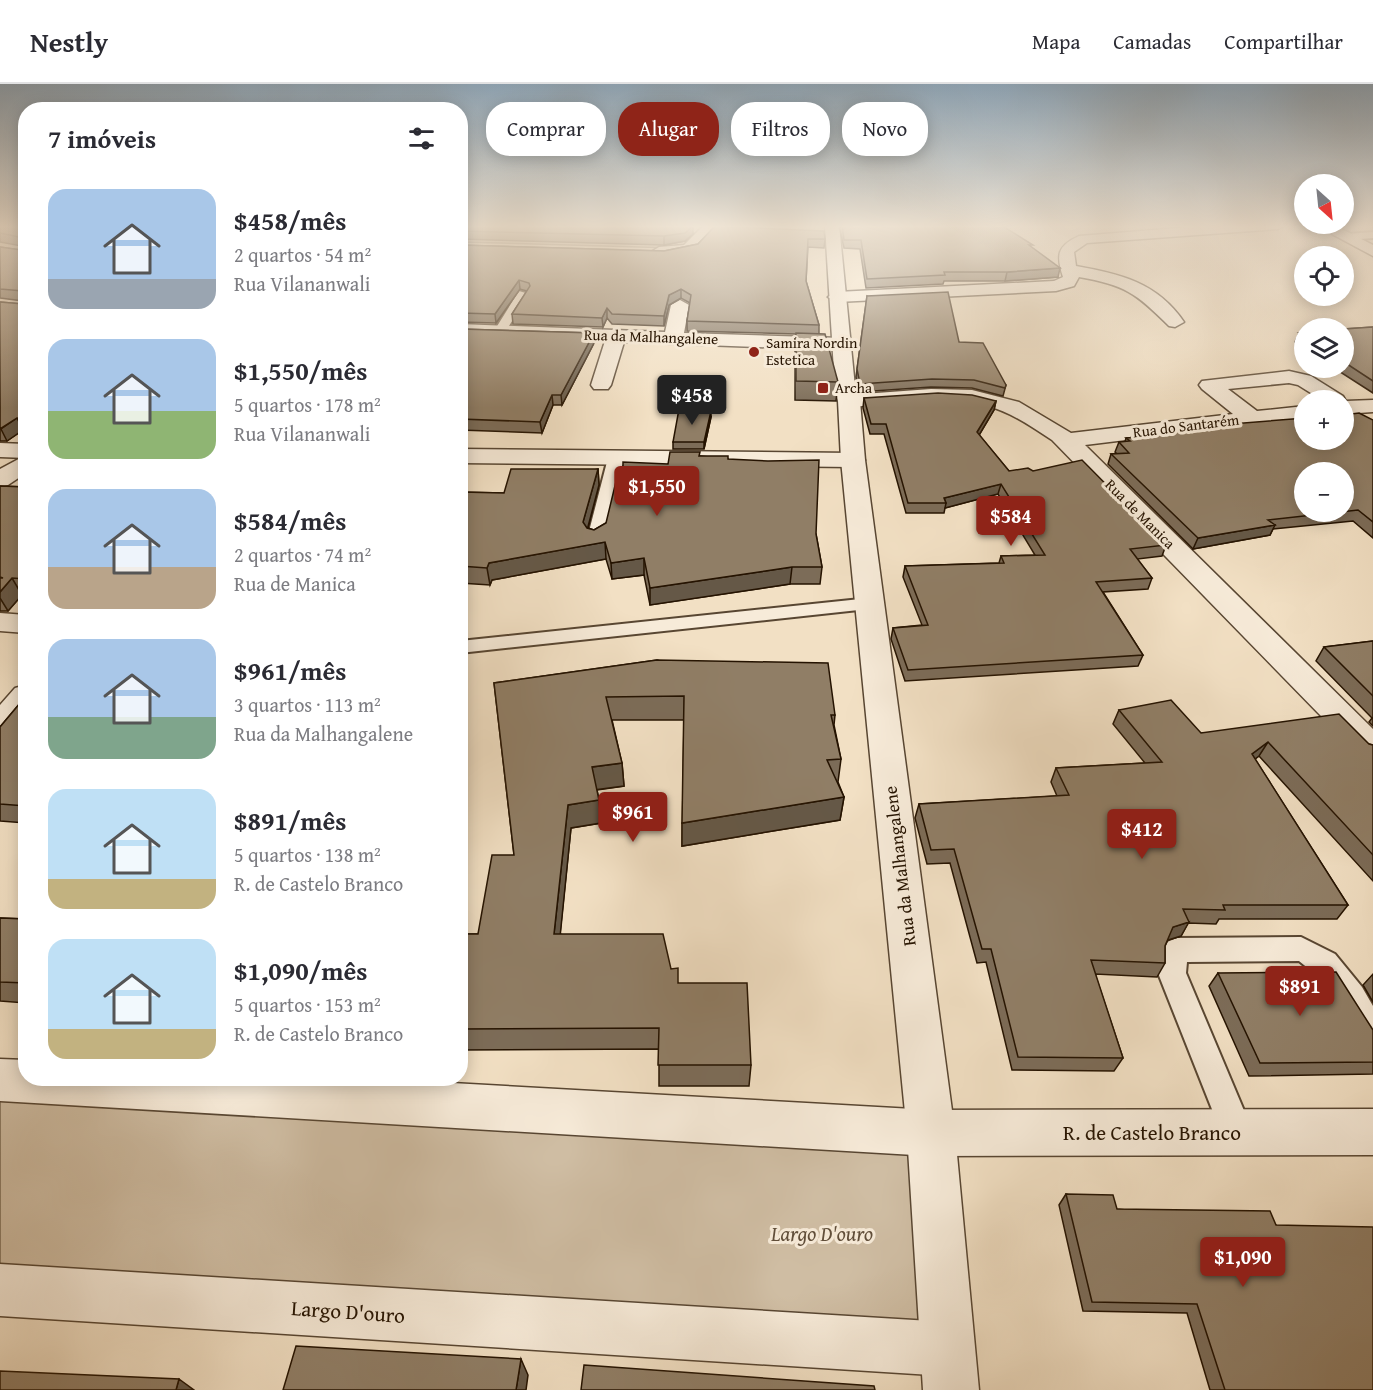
<!DOCTYPE html>
<html lang="pt">
<head>
<meta charset="utf-8">
<style>
  :root { --surface:#fff; --page:#f7f7f7; --text:#2b2b33; --muted:#7c7c81; --line:#e1e1e2; --accent:#8f2418 }
  body { margin:0; font-family:"Gentium Book Plus",serif; background:var(--page); color:var(--text); height:100vh; display:flex; flex-direction:column; font-size:22px; white-space:nowrap }
  * { box-sizing:border-box; margin:0 }
  p { font-size:20px; color:var(--muted) }
  .icon { flex:none; width:33px; height:33px; fill:none; stroke:currentColor; stroke-width:2; stroke-linecap:round; stroke-linejoin:round }
  .map { position:relative; flex:1; overflow:hidden }
  .side { position:absolute; left:18px; top:18px; width:450px; height:984px; display:flex; flex-direction:column; background:var(--surface); border-radius:24px; box-shadow:0 3px 15px #0003 }
  .side>* { flex:none }
  .hud { position:absolute; left:486px; top:18px; width:570px; height:54px; display:flex; gap:12px }
  .needle { width:39px; rotate:153deg }
  .buttons { position:absolute; left:1294px; top:90px; display:grid; gap:12px }
  .buttons a { display:grid; place-items:center; width:60px; height:60px; border-radius:50%; background:var(--surface); box-shadow:0 3px 15px #0003; font-size:30px }
  .price { position:absolute; translate:-50% -51px; padding:0 14px; border-radius:6px; background:var(--accent); color:#fff; font-size:20px; line-height:39px; filter:drop-shadow(0 2px 3px #0008) }
  .price::after { content:''; position:absolute; left:50%; top:36px; width:18px; height:14px; margin-left:-9px; background:inherit; clip-path:polygon(0 0,100% 0,50% 100%) }
  .price.active { background:#222; color:#fff }
  ul { padding:0; list-style:none }
  li { display:flex; align-items:center; gap:18px; height:150px; padding:0 30px }
  li span { display:grid; place-items:center; flex:none; width:168px; height:120px; border-radius:18px; color:#555 }
  li>.icon { margin-inline-start:auto }
  span .icon { width:72px; height:72px; fill:#fffc; stroke-width:1 }
  li b { font-size:26px }
  h2 { display:flex; justify-content:space-between; align-items:center; height:72px; padding:0 30px; font-size:26px }
  .chip { padding:0 21px; border-radius:24px; background:var(--surface); box-shadow:0 3px 15px #0003; font-size:21px; line-height:54px }
  .chip.active { background:var(--accent); color:#fff }
  header { display:flex; align-items:center; gap:36px; box-sizing:border-box; height:84px; padding:0 30px; background:var(--surface); border-bottom:2px solid var(--line) }
  header strong { font-size:28px }
  nav { display:flex; gap:33px; margin-inline-start:auto; font-size:21px }
  .map>svg:first-child { display:block }
  .green { fill:#cfbda3; stroke:#7a6852; stroke-width:1.5 }
  .lines { fill:none; stroke-linecap:round; stroke-linejoin:round }
  .service-casing { stroke:#584632; stroke-width:4 }
  .minor-casing { stroke:#584632; stroke-width:3 }
  .tertiary-casing { stroke:#584632; stroke-width:3 }
  .service { fill:#f7ebd9; fill-rule:evenodd }
  .minor { fill:#f7ebd9; fill-rule:evenodd }
  .tertiary { fill:#f7ebd9; fill-rule:evenodd }
  .wall { fill:#7c6c58; stroke:#251301; stroke-width:1.5 }
  .shaded-wall { fill:#655847; stroke:#251301; stroke-width:1.5 }
  .building { fill:#907e66; stroke:#251301; stroke-width:1.5; fill-rule:evenodd }
  .poi-dot { fill:#8f2418; stroke:#f7ebd9; stroke-width:2 }
  .labels { text-anchor:middle; stroke-width:6; stroke-linejoin:round; paint-order:stroke }
  .far-street-label { font-size:15px; fill:#251301; stroke:#f7ebd9 }
  .far-poi-label { font-size:15px; fill:#251301; stroke:#f7ebd9; text-anchor:start }
  .street-label { font-size:18px; fill:#251301; stroke:#f7ebd9 }
  .near-street-label { font-size:21px; fill:#251301; stroke:#f7ebd9 }
  .near-park-label { font-size:21px; font-style:italic; fill:#604e3a; stroke:#f7ebd9 }
</style>
</head>
<body>
<header>
<strong>Nestly</strong>
<nav><a>Mapa</a><a>Camadas</a><a>Compartilhar</a></nav>
</header>
<div class="map">
<svg width="1373" height="1306" viewBox="0 0 1373 1306">
  <rect width="100%" height="100%" fill="#f2e0c4"/>
  <filter id="stains"><feTurbulence type="fractalNoise" baseFrequency=".00333" numOctaves="4"/><feColorMatrix values="0 0 0 0 .2 0 0 0 0 .09 0 0 0 0 .02 0 0 0 .5 -.17"/></filter>
  <radialGradient id="worn" r=".72"><stop offset=".6" stop-color="#630" stop-opacity="0"/><stop offset="1" stop-color="#630" stop-opacity=".3"/></radialGradient>
  <path class="green" d="M461,141l231,6 6,7 -1,3 -22,7 -214,-6z
    M0,996l931,53 16,216 -947,-59z"/>
  <g class="lines">
    <g class="service-casing">
      <path id="service" d="M1373,148v6l-26,2 -5,-3 5,-3z
        M519,207l10,3 -25,40h-8l-2,-3z
        M616,369l8,5 -19,81 -9,5 -6,-1 -3,-4 21,-81z
        M870,514l10,6 -3,4 -417,45v-12z
        M1301,853l34,17 27,33 11,19v41l-10,-4 -38,-61 -26,-21 -112,1 -1,11 67,159 -5,11 -11,5 -11,-5 -5,-11 -63,-159 1,-13 8,-18 10,-4z"/>
    </g>
    <g class="minor-casing">
      <path id="minor" d="M704,141l13,2c-4,7 -9,14 -15,20 -11,9 -41,16 -51,5l8,-5 25,-2z
        M1215,141h70l-7,4 -191,14 -13,9 2,14c44,8 81,16 108,56l-9,5 -6,-1c-33,-33 -44,-41 -90,-49l-5,9 -18,5 -219,11 -9,-5 9,-5 217,-11 9,-4c-7,-22 -6,-31 16,-41z
        M1315,141h19l39,20v11z
        M680,216l9,5 -5,28 158,5 10,6 -10,6 -218,-8 -13,43 -3,4h-14l-3,-4 14,-44 -145,-5v-12l205,8 6,-27z
        M1289,287l22,5 32,20 3,5 27,-1v12l-29,2v-14h-22l-24,-15 -9,-2 -61,6 29,22 48,-5v12l-220,27 288,284v32l-12,-4 -309,-317c-20,-13 -41,-28 -65,-34 -44,-12 -93,-2 -138,1l-7,-2 -4,-4 4,-4 7,-2 82,-6 41,1 47,12 52,31 162,-19 -31,-25 -3,-4 3,-4z
        M0,359l26,1v14l-26,-1z
        M460,365l393,4 8,2 4,5 -4,5 -8,2 -393,-4z
        M0,529l26,2v18l-26,-2z
        M26,601c0,24 2,44 -26,52v-32l15,-17z
        M0,975l26,1v18h337l568,32 442,-1v46l-442,1 -931,-55z
        M0,1180l947,58 19,8 8,19 -8,19 -19,8 -947,-60z"/>
    </g>
    <g class="tertiary-casing">
      <path id="tertiary" d="M825,141h14l16,162 5,14 5,59 90,673 24,257h-56l-16,-257 -66,-673 -3,-59 -3,-14z
        M26,371v18l-18,12 -8,2v-18z"/>
    </g>
    <use href="#service" class="service"/>
    <use href="#minor" class="minor"/>
    <use href="#tertiary" class="tertiary"/>
  </g>
  <path class="wall" d="M0,141h26v205h-3l-16,11h-7v-139l23,2v-3l-23,-3v-51l21,3 1,-4 -22,-4z
    M460,141l233,9 -8,7 -21,4 -204,-6z
    M774,141h49v1z
    M839,141h195l-31,1 29,22 26,29 -53,4h-61l-1,3 -77,4 -6,-39 -16,-1z
    M715,142l110,13 -1,9 -16,-1 -2,34 13,44v9l19,48 -2,19 -41,-1v-49l1,-17 -109,-3v-10l3,-18 -9,-5 -12,7 -5,21 -52,-2 -5,-6 -4,9 -90,-3 -1,-10 15,-23 -7,-2 -24,34 -36,-1v-77l204,6 34,-7z
    M867,212l92,46 47,43 -3,11 -31,-8 -41,-1 -72,5 -3,-15z
    M1373,243v66l-39,-25h10v-39z
    M460,245l134,4v10l-32,62h-9l-11,28 -82,-3z
    M1299,249h6v16l-10,-7z
    M864,314l132,3 -2,9 -15,25 30,36h24l133,74 -4,11 -25,3 15,19 -4,11 -45,3 40,63 -5,11 -233,15 -14,-42 2,-11 29,-3 -19,-48 2,-11 94,-3 2,-7 34,-1 -37,-61 -53,14 -1,5h-38l-22,-79h-14l-7,-26z
    M711,333l-7,32h-31v-7z
    M1373,336v118l-20,-17 -80,8 -3,6 -77,14 -85,-85 3,-10h6l-2,-2 4,-10h6l1,-4 14,-1 2,-6z
    M700,372l28,3 88,75 6,33 -2,17h-30l-140,21 -6,-30 -32,4 -6,-20 -114,21 -2,5 -30,-2v-91l44,1 94,-24 1,16 -11,43 6,2 12,-7 62,-59z
    M0,402l26,1v109l-4,-1 -14,16h-8z
    M1373,557v85l-4,-4 3,-4 -56,-57 8,-14z
    M657,576l178,55 -1,10 7,34 -3,23 6,15 -4,23 -158,26 2,-126h-72l10,43 2,23 -27,4 2,10 2,23 -30,5 -11,106 111,35 7,14 73,82 -2,21h-90v-37l-199,1v-116h18l36,-79 -20,-172z
    M26,612v127l-26,-2v-94z
    M1119,626l82,23 168,11 4,1v136l-114,-125 -4,3 93,146 -11,14h-118l-3,5 -28,-1 -7,13 -13,4 -3,6v17l-8,14 -62,-3 28,84 -9,13 -102,-1 -26,-108 -9,1 -27,-100 -23,1 -12,-46 4,-14 138,-8 -6,-14 5,-14 89,-5 -32,-39z
    M0,834l26,1v84l-26,-2z
    M1218,889l155,57v44l-124,2 -40,-90z
    M1373,890v28l-10,-17z
    M1066,1110l51,15 159,16 97,165h-163l-23,-77 -104,-2 -24,-106z"/>
  <path class="shaded-wall" d="M693,142v8l-8,7 -21,4v-9z
    M1060,184l-2,9 -53,4 2,-9z
    M519,196l1,9 -24,34 -1,-9z
    M681,205v9l-12,7 -5,21v-10l5,-21z
    M607,224v10l-4,9 -1,-9z
    M594,249v10l-32,62 -1,-10z
    M552,311l1,10 -11,28 -2,-11z
    M996,317l-2,9 -19,32 2,-10z
    M711,327v6l-7,32v-7z
    M17,334l6,12 -16,11 -6,-12z
    M598,385l1,16 -14,53 -2,-16z
    M1001,400l-3,10 -53,14 1,-5 -2,-5z
    M1275,441l-5,10 -77,14 5,-11z
    M605,458l1,17 -114,21 -2,5 -3,-17 2,-5z
    M644,474v17l-32,4 -1,-16z
    M792,483l-2,17 -140,21v-17z
    M12,494l10,17 -14,16 -8,-13v-6z
    M1268,658l-9,14 -16,12 9,-14z
    M622,679l2,23 -30,4 -2,-23z
    M844,713l-4,23 -158,26v-23z
    M599,716l2,23 -30,5 -13,129 -4,-23 14,-129z
    M1189,838l-8,14 -16,5 8,-14z
    M521,1275l7,16 -2,15h-10z
    M179,1295l15,11h-18z"/>
  <path class="building" d="M0,141h26v194l-9,-1 -17,11v-127l23,2v-13l-23,-2v-42l21,3 3,-12 -24,-5z
    M460,141h224l9,1 -8,7 -21,3 -204,-5z
    M842,141h159l32,20h-4l31,23 -53,4h-63l1,3 -78,4 -6,-39h-17z
    M715,142l109,5 1,8h-17l-2,42 13,44 -132,-4 4,-26 -10,-6 -12,6 -5,21 -52,-2 -5,-6 -5,10 -90,-4 18,-28 -1,-3 -10,-3 -24,34 -35,-1v-68l204,6 34,-7z
    M948,208l11,50 24,1 23,42 -1,3 -31,-8 -42,-1 -72,5 -3,-15 10,-73z
    M1373,243v54l-29,-19v-33z
    M460,245l134,4 -33,62h-9l-12,27 -80,-3z
    M796,249l29,1 13,48 -42,-1z
    M1299,249h6v4z
    M938,309l34,2 24,6 -19,31 32,39 19,-3 5,3 49,-11 84,85 -36,4 22,29 -56,4 47,73 -235,15 -15,-42 35,-3 -23,-59 99,-3 -3,-7 44,-1 -44,-71 -57,14 2,5h-38l-22,-79h-15l-7,-26z
    M679,325l32,2 -7,31h-31z
    M1359,329l14,7v102l-15,-12 -90,10 7,5 -77,13 -87,-84 18,-1 -10,-11 11,-1 -4,-3 22,-2 -6,-5 163,-13v22h39v-25zM1305,388h39v40h-39z
    M670,368h30l-1,4h29v3l40,2 51,-1 -3,74 6,33h-30l-142,21 -6,-30 -33,5 -6,-21 -116,21 -2,5 -27,-2v-74l44,1 7,-24h87l-15,53 4,6 7,2 12,-7 13,-54h4v-7l45,2z
    M0,402l26,1v92l-14,-1 -12,14v-14h3l-3,-1z
    M1373,557v55l-49,-49z
    M657,576l171,3 7,52h-4l10,44 -14,1 17,37 -162,26 2,-127 -78,1 16,66 -30,4 7,33 -31,5 -14,129h109l8,35 7,-1v15h69l4,82h-93l1,-37 -199,1v-95h18l14,-79h22l-20,-172z
    M26,612v110l-26,-2v-77z
    M1171,616l30,33 138,-19 30,30 4,1v110l-105,-113 -16,12 96,151h-125l2,5 -42,-1 6,13 -16,5 -8,19v17l-74,-3 32,98 -105,-1 -27,-108h-9l-28,-100 -23,1 -12,-46 150,-9 -13,-27 106,-6 -43,-52z
    M0,834l26,1v64l-26,-1z
    M1336,888l37,58v32l-113,1 -42,-90z
    M1066,1110l47,1 4,14 153,2 6,14 97,2v163h-148l-28,-86 -105,-2z
    M296,1262l225,13 -5,31h-233z
    M584,1281l290,21 1,4h-294z
    M0,1287l179,8 -3,11h-176z"/>
  <linearGradient id="sky" x2="0" y2="1"><stop stop-color="#90aabf"/><stop offset="0.44" stop-color="#f9f1e4"/><stop offset="1" stop-color="#f9f1e4" stop-opacity="0"/></linearGradient>
  <rect width="1373" height="324" fill="url(#sky)"/>
  <g class="poi-dot">
    <circle cx="754" cy="268" r="6"/>
    <rect x="817" y="298" width="12" height="12" rx="3"/>
  </g>
  <g class="labels">
    <g class="far-street-label">
      <text transform="translate(651 253) rotate(2)" y="5">Rua da Malhangalene</text>
      <text transform="translate(1186 342) rotate(-7)" y="5">Rua do Santarém</text>
      <text transform="translate(1140 430) rotate(45)" y="5">Rua de Manica</text>
    </g>
    <g class="far-poi-label">
      <text x="766" y="264">Samira Nordin<tspan x="766" dy="17">Estetica</tspan></text>
      <text x="835" y="309">Archa</text>
    </g>
    <g class="street-label">
      <text transform="translate(900 782) rotate(-97)" y="6">Rua da Malhangalene</text>
    </g>
    <g class="near-street-label">
      <text x="1152" y="1056">R. de Castelo Branco</text>
      <text transform="translate(348 1228) rotate(4)" y="7">Largo D'ouro</text>
    </g>
    <g class="near-park-label">
      <text x="822" y="1157">Largo D'ouro</text>
    </g>
  </g>
  <rect width="100%" height="100%" filter="url(#stains)"/>
  <rect width="100%" height="100%" fill="url(#worn)"/>
</svg>
<div class="buttons">
<a><svg class="needle" viewBox="-14 -14 28 28"><path d="M0-13l5 13h-10z" fill="#e53935"/><path d="M0 13l5-13h-10z" fill="#7c7c81"/></svg></a>
<a><svg class="icon" aria-label="locate" viewBox="0 0 24 24"><circle cx="12" cy="12" r="6"/><path d="M12 2v4M12 18v4M2 12h4M18 12h4"/></svg></a>
<a><svg class="icon" aria-label="layers" viewBox="0 0 24 24"><path d="M12 4l9 5-9 5-9-5zM3 14l9 5 9-5"/></svg></a>
<a>+</a>
<a>−</a>
</div>
<b class="price active" style="left:692px;top:342px">$458</b>
<b class="price" style="left:657px;top:433px">$1,550</b>
<b class="price" style="left:1011px;top:463px">$584</b>
<b class="price" style="left:633px;top:759px">$961</b>
<b class="price" style="left:1142px;top:776px">$412</b>
<b class="price" style="left:1300px;top:933px">$891</b>
<b class="price" style="left:1243px;top:1204px">$1,090</b>
<div class="hud">
<a class="chip">Comprar</a>
<a class="chip active">Alugar</a>
<a class="chip">Filtros</a>
<a class="chip">Novo</a>
</div>
<section class="side">
<h2>7 imóveis<svg class="icon" aria-label="filters" viewBox="0 0 24 24"><path d="M4 7h16M4 17h16"/><circle cx="9" cy="7" r="2"/><circle cx="15" cy="17" r="2"/></svg></h2>
<ul>
<li><span style="background:linear-gradient(#a9c7e8 75%,#9aa5b1 0)"><svg class="icon" aria-label="home" viewBox="0 0 24 24"><path d="M3 11l9-7 9 7M6 9v11h12V9"/></svg></span><div><b>$458/mês</b><p>2 quartos · 54 m²</p><p>Rua Vilananwali</p></div></li>
<li><span style="background:linear-gradient(#a9c7e8 60%,#8fb573 0)"><svg class="icon" aria-label="home" viewBox="0 0 24 24"><path d="M3 11l9-7 9 7M6 9v11h12V9"/></svg></span><div><b>$1,550/mês</b><p>5 quartos · 178 m²</p><p>Rua Vilananwali</p></div></li>
<li><span style="background:linear-gradient(#a9c7e8 65%,#b9a48a 0)"><svg class="icon" aria-label="home" viewBox="0 0 24 24"><path d="M3 11l9-7 9 7M6 9v11h12V9"/></svg></span><div><b>$584/mês</b><p>2 quartos · 74 m²</p><p>Rua de Manica</p></div></li>
<li><span style="background:linear-gradient(#a9c7e8 65%,#7fa58c 0)"><svg class="icon" aria-label="home" viewBox="0 0 24 24"><path d="M3 11l9-7 9 7M6 9v11h12V9"/></svg></span><div><b>$961/mês</b><p>3 quartos · 113 m²</p><p>Rua da Malhangalene</p></div></li>
<li><span style="background:linear-gradient(#bfe0f5 75%,#c2b280 0)"><svg class="icon" aria-label="home" viewBox="0 0 24 24"><path d="M3 11l9-7 9 7M6 9v11h12V9"/></svg></span><div><b>$891/mês</b><p>5 quartos · 138 m²</p><p>R. de Castelo Branco</p></div></li>
<li><span style="background:linear-gradient(#bfe0f5 75%,#c2b280 0)"><svg class="icon" aria-label="home" viewBox="0 0 24 24"><path d="M3 11l9-7 9 7M6 9v11h12V9"/></svg></span><div><b>$1,090/mês</b><p>5 quartos · 153 m²</p><p>R. de Castelo Branco</p></div></li>
</ul>
</section>
</div>
</body>
</html>
